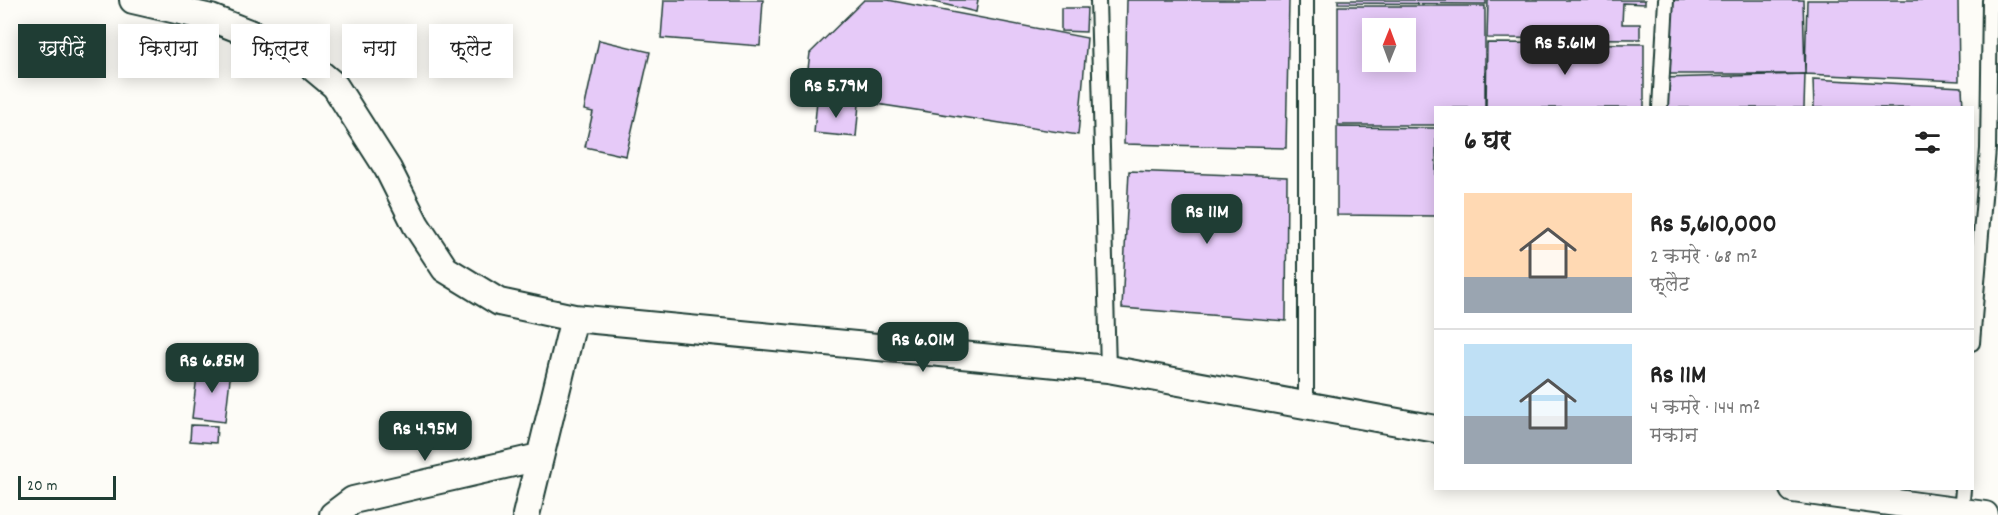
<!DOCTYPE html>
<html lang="hi">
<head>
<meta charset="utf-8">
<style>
  :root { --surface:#fff; --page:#f6f6f6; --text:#222; --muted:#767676; --line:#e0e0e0; --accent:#1f3d34 }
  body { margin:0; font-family:Dekko,"Playpen Sans Deva",sans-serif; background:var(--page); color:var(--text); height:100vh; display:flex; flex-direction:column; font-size:22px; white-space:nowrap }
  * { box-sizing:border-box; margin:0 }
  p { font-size:20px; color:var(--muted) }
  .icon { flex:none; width:33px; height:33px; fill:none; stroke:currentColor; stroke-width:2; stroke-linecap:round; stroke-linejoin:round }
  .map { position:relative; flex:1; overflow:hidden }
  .details { position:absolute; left:1434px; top:106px; width:540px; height:384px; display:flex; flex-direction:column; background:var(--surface); border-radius:0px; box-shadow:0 3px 15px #0003 }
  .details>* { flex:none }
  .guide { position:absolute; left:18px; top:24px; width:570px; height:54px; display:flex; gap:12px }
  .needle { width:39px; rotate:1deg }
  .fabs { position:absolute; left:1362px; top:18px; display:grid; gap:12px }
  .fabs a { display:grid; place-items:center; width:54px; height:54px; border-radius:0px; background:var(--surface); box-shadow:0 3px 15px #0003; font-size:30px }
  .scale { position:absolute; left:18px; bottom:15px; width:98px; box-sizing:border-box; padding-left:6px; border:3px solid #1f3d34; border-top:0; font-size:16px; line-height:21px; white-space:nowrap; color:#1f3d34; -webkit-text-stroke:4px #fdfcf7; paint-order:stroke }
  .price { position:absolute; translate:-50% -51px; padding:0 14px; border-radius:12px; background:var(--accent); color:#fff; font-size:20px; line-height:39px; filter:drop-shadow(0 2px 3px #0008) }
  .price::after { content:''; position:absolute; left:50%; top:36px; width:18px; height:14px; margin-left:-9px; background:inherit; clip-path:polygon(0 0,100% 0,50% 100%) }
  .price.selected { background:#222; color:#fff }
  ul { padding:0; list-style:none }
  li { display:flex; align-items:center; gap:18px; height:150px; padding:0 30px }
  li+li { border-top:2px solid var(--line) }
  li span { display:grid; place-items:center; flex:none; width:168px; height:120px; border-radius:0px; color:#555 }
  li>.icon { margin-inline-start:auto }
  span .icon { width:72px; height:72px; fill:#fffc; stroke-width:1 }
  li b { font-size:26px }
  h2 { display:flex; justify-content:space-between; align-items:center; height:72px; padding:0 30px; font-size:26px }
  .pill { padding:0 21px; border-radius:0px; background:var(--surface); box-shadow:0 3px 15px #0003; font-size:21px; line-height:54px }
  .pill.selected { background:var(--accent); color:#fff }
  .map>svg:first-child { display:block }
  .building { fill:#e6caf8; stroke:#1f3d34; stroke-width:1.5; fill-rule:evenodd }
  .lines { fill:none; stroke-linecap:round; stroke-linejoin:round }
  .lane-casing { stroke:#1f3d34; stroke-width:18 }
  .street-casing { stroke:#1f3d34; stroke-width:30 }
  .lane { stroke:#fdfcf7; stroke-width:14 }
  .street { stroke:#fdfcf7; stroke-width:26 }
</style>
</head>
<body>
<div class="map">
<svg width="1998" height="515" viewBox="0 0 1998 515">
  <rect width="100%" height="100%" fill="#fdfcf7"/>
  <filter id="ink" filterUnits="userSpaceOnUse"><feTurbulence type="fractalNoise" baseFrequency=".0167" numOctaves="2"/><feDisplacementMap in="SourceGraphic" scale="12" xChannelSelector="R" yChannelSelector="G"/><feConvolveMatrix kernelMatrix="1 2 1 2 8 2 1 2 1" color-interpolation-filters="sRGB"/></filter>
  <g filter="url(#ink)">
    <path class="building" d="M664,0h99l-3,46 -99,-8z
      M864,0h24l199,38 -9,97 -273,-42 5,-40z
      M926,0h52l-2,12z
      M1127,0h162l-3,148 -162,-4z
      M1338,0h148v4l-148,-1z
      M1488,0h157v4l-22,-1 -1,21h18v15l-153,-1z
      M1669,0h134l2,74h-139z
      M1807,0h151l1,81 -154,-7z
      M1338,6h147v102h-49v17h-98zM1372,28h34v34h-34z
      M1061,8h26l-1,24 -25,-1z
      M599,40l51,12 -24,104 -41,-9 8,-35 -9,-2z
      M1487,43l157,1v64h-158z
      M1805,74l-1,34h-139l-3,-30z
      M1813,79l149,8 1,21h-149z
      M817,100l42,4 -3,33 -42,-4z
      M1337,127l99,1v88l-99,-1z
      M1129,171l158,6 -1,144 -164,-13z
      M198,367l33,3 -6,52 -33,-4z
      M191,425l26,1 -1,17 -26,-2z"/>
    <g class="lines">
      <g class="lane-casing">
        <path id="lane" d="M1098,0l10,369
          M1660,108l6,-108
          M1972,343l16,-194 2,-149
          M1306,406v-406
          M1961,513l2,-24"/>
      </g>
      <g class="street-casing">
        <path id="street" d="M133,0l78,18 81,32 43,36 53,83 28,56 29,44 54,33 75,16
          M1793,489l192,26
          M333,515l20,-15 186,-43
          M526,515l48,-197 534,51 328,60"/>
      </g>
      <use href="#lane" class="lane"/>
      <use href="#street" class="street"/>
    </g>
  </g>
</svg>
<div class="fabs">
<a><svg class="needle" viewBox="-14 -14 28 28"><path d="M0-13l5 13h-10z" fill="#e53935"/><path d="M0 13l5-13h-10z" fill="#767676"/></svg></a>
</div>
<div class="scale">20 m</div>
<b class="price selected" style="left:1565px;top:76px">Rs 5.61M</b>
<b class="price" style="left:836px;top:119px">Rs 5.79M</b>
<b class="price" style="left:1207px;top:245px">Rs 11M</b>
<b class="price" style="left:923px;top:373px">Rs 6.01M</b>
<b class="price" style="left:212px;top:394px">Rs 6.85M</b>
<b class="price" style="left:425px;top:462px">Rs 4.95M</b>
<div class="guide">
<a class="pill selected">खरीदें</a>
<a class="pill">किराया</a>
<a class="pill">फ़िल्टर</a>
<a class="pill">नया</a>
<a class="pill">फ़्लैट</a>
</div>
<section class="details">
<h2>6 घर<svg class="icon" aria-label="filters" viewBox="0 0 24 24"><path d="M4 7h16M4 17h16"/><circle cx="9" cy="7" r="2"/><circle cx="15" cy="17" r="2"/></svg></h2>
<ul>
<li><span style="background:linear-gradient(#ffd9b3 70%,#9aa5b1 0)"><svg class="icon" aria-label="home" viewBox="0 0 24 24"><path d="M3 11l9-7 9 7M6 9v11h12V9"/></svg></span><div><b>Rs 5,610,000</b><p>2 कमरे · 68 m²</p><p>फ़्लैट</p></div></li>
<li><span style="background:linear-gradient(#bfe0f5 60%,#9aa5b1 0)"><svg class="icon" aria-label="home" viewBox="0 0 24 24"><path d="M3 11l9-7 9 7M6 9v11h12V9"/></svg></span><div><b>Rs 11M</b><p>4 कमरे · 144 m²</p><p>मकान</p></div></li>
</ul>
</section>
</div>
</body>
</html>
